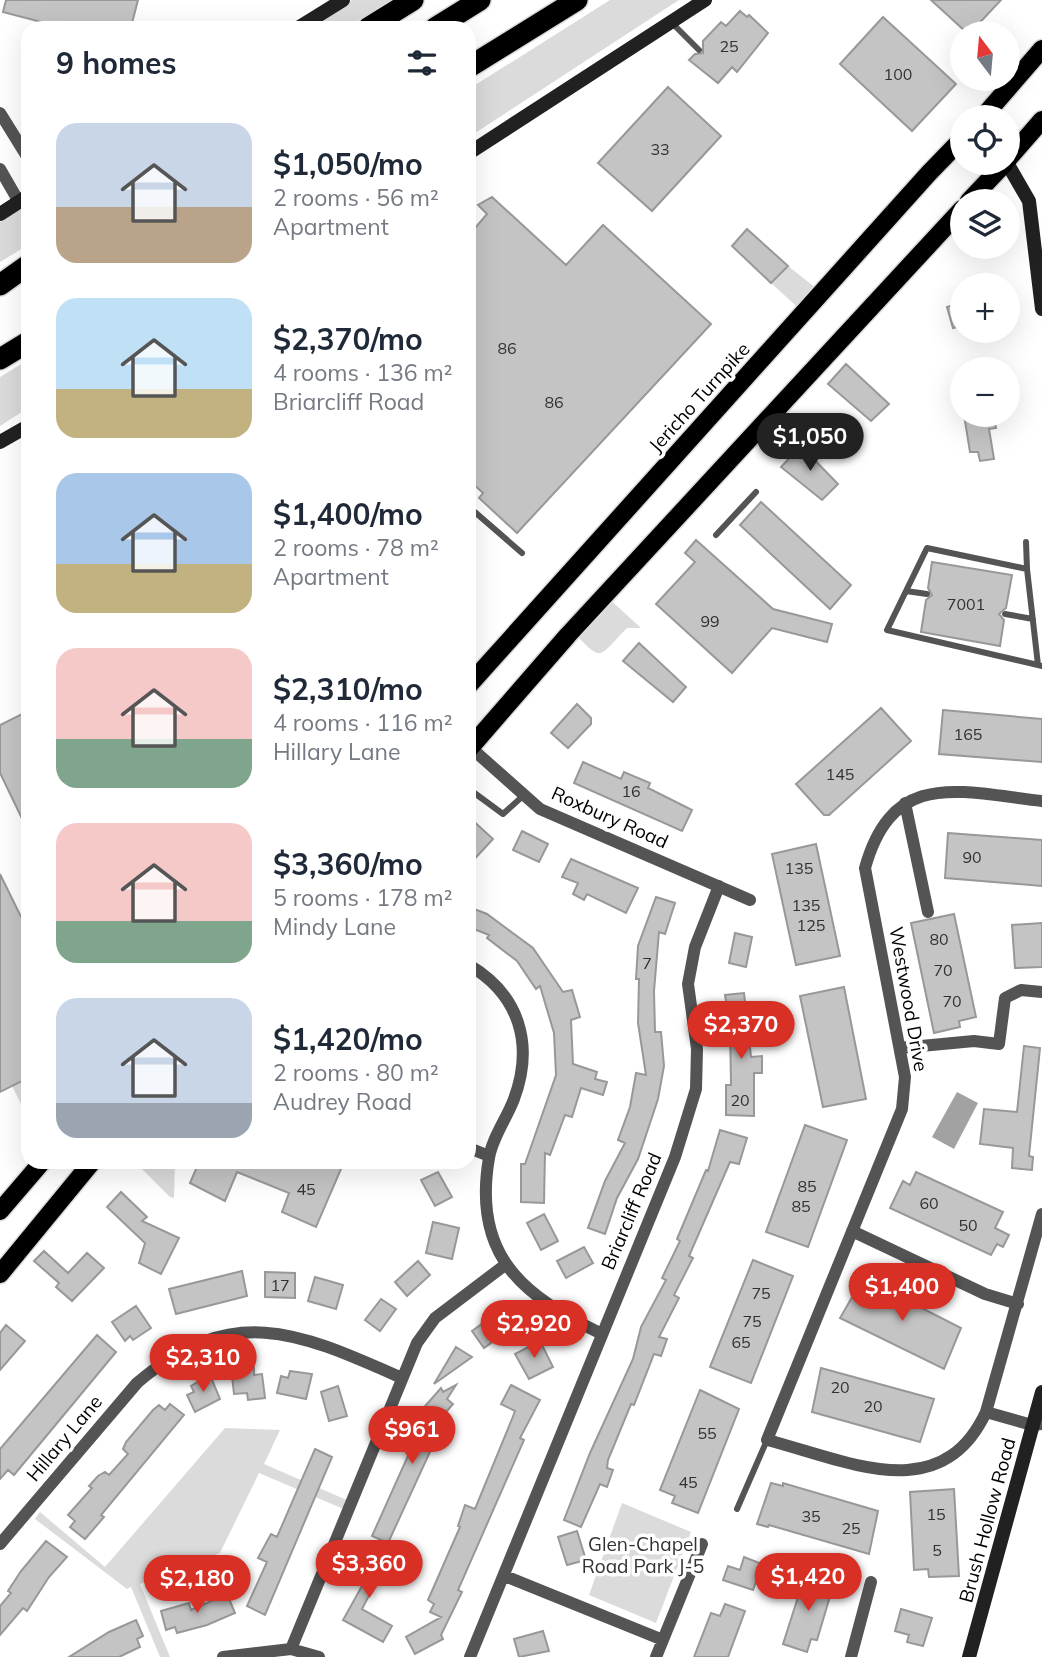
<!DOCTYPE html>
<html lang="en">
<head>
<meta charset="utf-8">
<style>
  :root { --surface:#fff; --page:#f6f6f7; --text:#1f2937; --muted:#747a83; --accent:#d93025 }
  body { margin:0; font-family:Mulish,sans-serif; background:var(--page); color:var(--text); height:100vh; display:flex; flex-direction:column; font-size:26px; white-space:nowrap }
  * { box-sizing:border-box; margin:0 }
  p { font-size:23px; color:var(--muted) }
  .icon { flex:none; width:38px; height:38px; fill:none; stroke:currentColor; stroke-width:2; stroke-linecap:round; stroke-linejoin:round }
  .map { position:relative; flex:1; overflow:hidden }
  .panel { position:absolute; left:21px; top:21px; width:455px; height:1148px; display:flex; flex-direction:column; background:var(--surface); border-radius:21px; box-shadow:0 7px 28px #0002 }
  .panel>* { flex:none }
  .needle { width:46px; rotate:344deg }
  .fabs { position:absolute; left:950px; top:21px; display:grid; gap:14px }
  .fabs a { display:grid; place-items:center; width:70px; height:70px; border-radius:50%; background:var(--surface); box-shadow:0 7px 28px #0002; font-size:35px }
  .price { position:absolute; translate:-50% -60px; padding:0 16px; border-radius:24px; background:var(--accent); color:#fff; font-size:23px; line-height:46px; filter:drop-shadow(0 2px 4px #0008) }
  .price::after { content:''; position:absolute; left:50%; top:42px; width:21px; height:16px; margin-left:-10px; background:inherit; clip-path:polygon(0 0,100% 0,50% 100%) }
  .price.selected { background:#222; color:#fff }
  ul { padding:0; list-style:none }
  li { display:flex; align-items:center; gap:21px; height:175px; padding:0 35px }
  li span { display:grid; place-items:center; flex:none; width:196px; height:140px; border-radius:21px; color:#555 }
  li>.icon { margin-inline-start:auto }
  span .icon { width:84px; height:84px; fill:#fffc; stroke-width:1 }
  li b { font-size:30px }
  h2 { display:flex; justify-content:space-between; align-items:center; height:84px; padding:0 35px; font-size:30px }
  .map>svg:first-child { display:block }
  .green { fill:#dbdbdb }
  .water { fill:#a2a2a2 }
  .building { fill:#c4c4c4; stroke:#989898; stroke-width:2 }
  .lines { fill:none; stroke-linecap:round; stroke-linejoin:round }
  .primary-casing { stroke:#dbdbdb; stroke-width:21 }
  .highway-casing { stroke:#dbdbdb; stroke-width:24 }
  .lane { stroke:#545454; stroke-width:6 }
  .street { stroke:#545454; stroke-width:12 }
  .secondary { stroke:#212121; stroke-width:14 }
  .primary { stroke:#000; stroke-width:18 }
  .highway { stroke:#000; stroke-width:21 }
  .labels { text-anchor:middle; stroke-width:7; stroke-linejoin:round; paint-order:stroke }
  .number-label { font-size:16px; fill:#313131 }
  .street-label { font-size:19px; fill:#000; stroke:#fff }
  .park-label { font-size:19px; fill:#323232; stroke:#fff }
</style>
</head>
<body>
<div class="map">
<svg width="1042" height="1657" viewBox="0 0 1042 1657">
  <rect width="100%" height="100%" fill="#fff"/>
  <path class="green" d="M352,0h39l-45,28h-38z
    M610,0h69l-210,137v-48z
    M28,205v40l-28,17v-40z
    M788,266l33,26 -17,21 -33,-30z
    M28,360v48l-28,18v-49z
    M605,595l36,33h-14c-31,32 -24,34 -55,3z
    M28,1078v40l-16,-32z
    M135,1162h40l-1,36 -4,-1z
    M225,1428l55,2 -16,34 85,37 -3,9 -87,-37 -39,80 -80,31 30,73h-10l-29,-70 -4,2 -92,-70 5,-7 65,55z
    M622,1503l69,29 -35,91 -67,-28z"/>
  <path class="water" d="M957,1092l21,11 -24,46 -22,-12z"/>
  <path class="building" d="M6,0h132l-6,23 -5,-1 -1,6h-60l-17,-4 -46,-12z
    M931,0h70l-29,31 -3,-4 -4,4z
    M740,11l7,6 2,-2 19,18 -31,39 -5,-5 -14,16 -29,-23 6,-6 8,-1v-12l18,-19 5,4z
    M883,17l73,67 -44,47 -72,-67z
    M668,87l53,49 -69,75 -54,-48z
    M492,197l74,68 37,-40 108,99 -194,209 -38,-35 4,-5 -14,-13v-245l18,-21 -9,-9z
    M747,229l41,37 -17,17 -39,-37z
    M962,303v23l-9,2 -6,-21z
    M846,364l43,40 -18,17 -43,-37z
    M964,415h30l2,13 -7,1 5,30 -14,2 -2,-9h-8z
    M801,446l37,38 -16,16 -41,-33z
    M761,502l90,83 -21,24 -90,-84z
    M696,540l77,69 59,15 -5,18 -55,-14 -40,45 -76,-69 39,-42 -10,-9z
    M932,562l80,13 -6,33 -7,6 5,6 -4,26 -79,-14 5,-32 6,-5 -4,-7z
    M639,643l47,44 -13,15 -50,-41z
    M577,704l14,14v6l-23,24 -17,-15z
    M881,708l30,33 -82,74h-5l-28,-31z
    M943,710l99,9v43l-103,-8z
    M28,711v120l-28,-58v-48z
    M583,762l38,17 3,-7 26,11 -2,5 44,22 -10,21 -108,-48z
    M469,817l24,22 -24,26z
    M522,831l26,13 -9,18 -26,-12z
    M948,833l94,7v46l-97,-8z
    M816,844l24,112 -44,9 -24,-111z
    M571,859l67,29 -12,25 -39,-19 -3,6 -11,-6 5,-11 -16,-6z
    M0,874l28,57v147l-28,14z
    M656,897l19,6 -10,31 -6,-2 -5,59 1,41h6l3,34 -6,33 -20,60 -21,39 -12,36 -17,-6 17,-47 20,-38 -7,-3 12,-33 6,-34 10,2 -8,-52 1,-44h-3l2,-33z
    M469,907l18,7 46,34 30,44 9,-2 8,27 -9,3 2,44 24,8 -2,7 12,3 -4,13 -22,-7 -9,29 -7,-2 -15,40 -5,-2 -1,50 -23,-1v-38h4l31,-89 -2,-42 -14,-47 -4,3 -19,-28 -30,-23 2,-3 -20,-8z
    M954,914l22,103 -17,4 1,6 -26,6 -23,-110z
    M1042,923v44l-27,1 -3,-43z
    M735,933l17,4 -6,30 -17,-4z
    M844,987l22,112 -43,8 -23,-111z
    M744,993l7,64 11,-1v17h-8v43l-28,-1v-30h5l-1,-59 -5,-31z
    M1024,1046l16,2 -11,108 4,1 -1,13 -20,-2 1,-20 -33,-4 4,-35 33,3z
    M805,1125l42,15 -39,107 -42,-15z
    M720,1130l27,8 -8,26 -9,-2 -41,94 4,2 -19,37 5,3 -20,39 8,2 -6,17 -7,-2 -20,51 -3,-1 -23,56 -1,8 6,2 -6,17 -7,-3 -19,43 -17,-7 26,-67 43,-94 8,-32 25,-47 -4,-2 18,-37 -3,-2 29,-69 2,1z
    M199,1162h145l-28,65 -34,-15 7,-19 -52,-21 -12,29 -35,-18z
    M438,1172l14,25 -17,9 -14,-26z
    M916,1172l87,40 -8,16 14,7 -6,12 -6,-3 -6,11 -101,-47 13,-27 7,4z
    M121,1192l26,25 -5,4 37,17 -18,36 -22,-11 6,-20 -38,-36z
    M544,1214l14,27 -17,9 -14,-27z
    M433,1222l26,6 -7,31 -26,-6z
    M584,1247l9,16 -27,15 -9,-17z
    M44,1251l24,22 19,-20 17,15 -32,33 -16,-14 3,-4 -25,-22z
    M753,1260l40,16 -42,107 -41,-16z
    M418,1261l12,14 -23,21 -12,-14z
    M242,1271l5,25 -71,18 -7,-25z
    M265,1272l30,1v25l-30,-1z
    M315,1277l28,8 -7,24 -28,-8z
    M862,1280l10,5 1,-2 88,45 -17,41 -104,-51z
    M381,1299l15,10 -16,22 -15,-11z
    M136,1306l15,22 -18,12 -3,-4 -5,5 -13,-19z
    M497,1313l12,17 -25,18 -12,-17z
    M6,1325l19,16 -25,29v-37z
    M97,1335l19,17 -102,123 -6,-5 -8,9v-30z
    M540,1341l13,26 -24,12 -14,-25z
    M456,1347l16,10 -38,27z
    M246,1366l8,2v7l8,-1 3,24 -17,2 -1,-7 -13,1 -3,-27z
    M821,1368l113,31 -14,43 -108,-30z
    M290,1371l22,3 -6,25 -29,-6 4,-17 7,2z
    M210,1375l10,24 -25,13 -8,-17 7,-3 -3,-6z
    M456,1385l-9,14 6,5 -28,32 10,5 -47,102 -16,-7 53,-118 -6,-5 22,-25 2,4z
    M511,1385l29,15 -20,38 4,2 -66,150 4,2 -21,43 2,4 -28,15 -9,-17 35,-20 -11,-5 4,-8 -6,-4 32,-73 -2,-1 7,-21 10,4 37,-90 3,-8 -14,-7z
    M338,1386l9,30 -18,5 -8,-29z
    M700,1390l39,19 -41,104 -26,-10 3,-7 -15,-6z
    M170,1404l14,11 -83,100 3,2 -19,22 -15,-12 5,-6 -7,-6 24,-27 -3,-2 9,-10 7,-4 4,3 19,-21 -5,-5 3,-7 27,-32 6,-5 6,5z
    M315,1449l17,8 -67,158 -18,-9 20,-44 -9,-4 13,-24 6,3z
    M771,1483l12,3v-3l95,28 -9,43 -100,-29 -1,2 -11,-3z
    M954,1489l5,87 -30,1 -1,-8 -14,1 -4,-78z
    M577,1531l9,29 -19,5 -9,-28z
    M46,1541l21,16 -18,20 -22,34 -4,-3 -23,27v-29l11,-13 -3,-2 13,-20z
    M366,1556l26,13 -7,14 -8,-3 -15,29 30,17 -9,16 -40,-22 19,-34 -8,-4z
    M744,1557l18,7 -9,26 -30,-10 5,-14 12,4z
    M806,1572l21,8 -4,11 8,2 -14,47 -6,-1 -4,13 -24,-8z
    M227,1594l8,19 -28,12 -30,8 -2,-6 -9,3 -5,-19 28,-8 2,7z
    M725,1604l20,7 -17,46h-34l17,-44 9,3z
    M901,1609l31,9 -9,28 -16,-4 2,-7 -14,-4z
    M136,1620l7,16 -6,3 3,8 -21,10h-50l40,-25z
    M543,1631l6,20 -30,6 -5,-18z"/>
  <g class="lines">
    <g class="primary-casing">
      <path id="primary" d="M983,117l59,-68
        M1008,159l34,-39
        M969,201l36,-38
        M469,685l460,-512 33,-34
        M469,749l99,-114 394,-426
        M0,1211l42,-49
        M0,1274l92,-112"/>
    </g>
    <g class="highway-casing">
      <path id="highway" d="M368,28l45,-28
        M435,28l45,-28
        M469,67l108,-67
        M0,285l28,-20
        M0,359l28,-17"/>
    </g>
    <path class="lane" d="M672,23l27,27
      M469,507l53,46
      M716,535l40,-43
      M1026,542l1,27
      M906,591l21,3
      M1005,614l28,5
      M1038,665l-11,-96 -100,-21 -40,82 151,35 4,1
      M469,789l34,25 21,-19
      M737,1509l30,-69"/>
    <path class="street" d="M0,113l28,45
      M0,169l19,33
      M469,746l71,63 210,91
      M1042,801c-82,-9 -149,-33 -177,67l40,209 -3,32 -135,331c79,20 174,69 219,-28l46,13 10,-1
      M905,803l23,109
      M469,965c51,30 65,80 45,134 -7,19 -22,39 -25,59 -17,98 34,138 113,176
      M900,1048l74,-7 25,3 6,-46 16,-8 21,2
      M469,1148l20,8
      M852,1231l133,63 33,10
      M986,1412l56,-198
      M0,1544l137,-161c96,-82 163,-50 265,-5
      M505,1576l158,64
      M291,1649l126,-306 18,-25 70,-53
      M223,1657l68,-8 28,8
      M470,1657l205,-500 21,-68 1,-40 -9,-65 7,-37 24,-61
      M656,1657l46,-113
      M851,1657l20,-75"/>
    <path class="secondary" d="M298,28l45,-28
      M469,153l236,-153
      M1007,163l22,38 13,108
      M0,214l28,-18
      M0,442l28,-16
      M969,1657l73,-265"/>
    <use href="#primary" class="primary"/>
    <use href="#highway" class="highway"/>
  </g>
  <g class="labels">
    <g class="number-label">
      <text x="729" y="52">25</text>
      <text x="898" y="80">100</text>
      <text x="660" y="155">33</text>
      <text x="507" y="354">86</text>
      <text x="554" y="408">86</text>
      <text x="966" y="610">7001</text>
      <text x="710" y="627">99</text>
      <text x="968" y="740">165</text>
      <text x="840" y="780">145</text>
      <text x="631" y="797">16</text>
      <text x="972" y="863">90</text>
      <text x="799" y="874">135</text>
      <text x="806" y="911">135</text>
      <text x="811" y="931">125</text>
      <text x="939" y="945">80</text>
      <text x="647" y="969">7</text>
      <text x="943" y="976">70</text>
      <text x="952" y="1007">70</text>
      <text x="740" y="1106">20</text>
      <text x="807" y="1192">85</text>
      <text x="306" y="1195">45</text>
      <text x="929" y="1209">60</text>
      <text x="801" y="1212">85</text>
      <text x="968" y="1231">50</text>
      <text x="280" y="1291">17</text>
      <text x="761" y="1299">75</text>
      <text x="752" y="1327">75</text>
      <text x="741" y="1348">65</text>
      <text x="840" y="1393">20</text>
      <text x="873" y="1412">20</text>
      <text x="707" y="1439">55</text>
      <text x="688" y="1488">45</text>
      <text x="936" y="1520">15</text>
      <text x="811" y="1522">35</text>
      <text x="851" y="1534">25</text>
      <text x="937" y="1556">5</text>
    </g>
    <g class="street-label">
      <text transform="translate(699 397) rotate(-48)" y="7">Jericho Turnpike</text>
      <text transform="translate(610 817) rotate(24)" y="7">Roxbury Road</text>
      <text transform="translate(909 999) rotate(80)" y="7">Westwood Drive</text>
      <text transform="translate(631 1211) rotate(-67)" y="7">Briarcliff Road</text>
      <text transform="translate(64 1438) rotate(-50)" y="7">Hillary Lane</text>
      <text transform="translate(987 1520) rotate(-75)" y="7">Brush Hollow Road</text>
    </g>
    <g class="park-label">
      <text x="643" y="1551">Glen-Chapel<tspan x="643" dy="22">Road Park J-5</tspan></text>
    </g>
  </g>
</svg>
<div class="fabs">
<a><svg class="needle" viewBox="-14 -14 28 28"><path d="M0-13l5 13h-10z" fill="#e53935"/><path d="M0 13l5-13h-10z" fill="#747a83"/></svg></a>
<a><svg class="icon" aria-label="locate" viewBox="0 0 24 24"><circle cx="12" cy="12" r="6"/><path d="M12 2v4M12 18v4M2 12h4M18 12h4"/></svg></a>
<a><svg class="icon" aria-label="layers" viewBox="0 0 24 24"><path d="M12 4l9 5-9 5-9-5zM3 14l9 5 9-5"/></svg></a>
<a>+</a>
<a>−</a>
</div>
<b class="price selected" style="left:810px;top:473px">$1,050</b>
<b class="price" style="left:741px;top:1061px">$2,370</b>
<b class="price" style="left:902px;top:1323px">$1,400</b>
<b class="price" style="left:534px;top:1360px">$2,920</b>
<b class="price" style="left:203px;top:1394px">$2,310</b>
<b class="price" style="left:412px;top:1466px">$961</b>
<b class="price" style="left:369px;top:1600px">$3,360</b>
<b class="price" style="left:808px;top:1613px">$1,420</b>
<b class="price" style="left:197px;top:1615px">$2,180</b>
<section class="panel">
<h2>9 homes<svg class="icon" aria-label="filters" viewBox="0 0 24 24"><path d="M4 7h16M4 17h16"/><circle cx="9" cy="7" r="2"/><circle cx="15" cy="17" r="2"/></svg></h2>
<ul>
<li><span style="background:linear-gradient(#c9d6e8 60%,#b9a48a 0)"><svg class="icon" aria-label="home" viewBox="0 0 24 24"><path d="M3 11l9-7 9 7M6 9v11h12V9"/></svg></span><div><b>$1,050/mo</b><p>2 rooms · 56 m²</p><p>Apartment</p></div></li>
<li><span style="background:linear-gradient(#bfe0f5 65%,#c2b280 0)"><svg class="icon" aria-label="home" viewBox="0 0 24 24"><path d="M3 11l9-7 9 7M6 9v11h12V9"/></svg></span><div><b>$2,370/mo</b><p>4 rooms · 136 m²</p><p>Briarcliff Road</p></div></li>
<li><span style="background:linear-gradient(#a9c7e8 65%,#c2b280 0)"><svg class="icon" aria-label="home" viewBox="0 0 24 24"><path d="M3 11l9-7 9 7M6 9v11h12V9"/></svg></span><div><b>$1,400/mo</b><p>2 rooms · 78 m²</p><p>Apartment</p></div></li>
<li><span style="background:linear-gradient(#f6c9c9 65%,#7fa58c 0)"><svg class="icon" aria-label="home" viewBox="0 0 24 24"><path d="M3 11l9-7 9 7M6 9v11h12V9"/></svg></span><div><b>$2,310/mo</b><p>4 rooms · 116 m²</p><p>Hillary Lane</p></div></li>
<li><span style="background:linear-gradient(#f6c9c9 70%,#7fa58c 0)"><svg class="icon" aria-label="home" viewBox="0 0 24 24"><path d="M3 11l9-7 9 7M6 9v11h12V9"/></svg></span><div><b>$3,360/mo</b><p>5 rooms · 178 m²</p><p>Mindy Lane</p></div></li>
<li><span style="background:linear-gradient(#c9d6e8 75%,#9aa5b1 0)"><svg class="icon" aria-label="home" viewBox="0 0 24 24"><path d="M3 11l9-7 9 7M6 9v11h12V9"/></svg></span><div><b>$1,420/mo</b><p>2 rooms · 80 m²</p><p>Audrey Road</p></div></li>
</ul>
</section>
</div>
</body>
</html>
